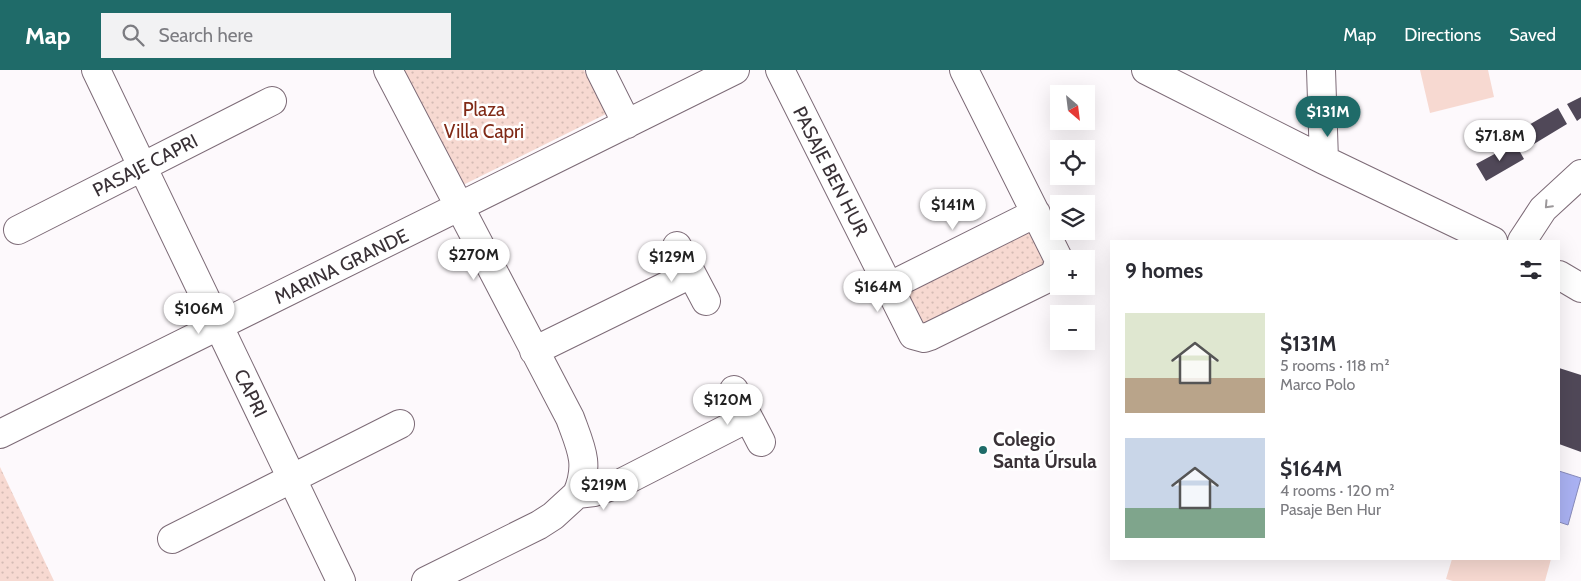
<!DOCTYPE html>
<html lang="en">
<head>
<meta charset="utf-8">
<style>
  :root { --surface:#fff; --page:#f2f2f3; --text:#2b2b33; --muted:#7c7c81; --accent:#1f6b69 }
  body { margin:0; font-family:Cabin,sans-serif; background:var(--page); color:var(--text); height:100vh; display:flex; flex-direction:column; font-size:19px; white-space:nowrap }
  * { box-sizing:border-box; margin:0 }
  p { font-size:16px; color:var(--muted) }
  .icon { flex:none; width:28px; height:28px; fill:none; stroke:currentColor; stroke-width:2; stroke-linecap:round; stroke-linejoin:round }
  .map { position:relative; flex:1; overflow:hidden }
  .sheet { position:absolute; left:1110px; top:170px; width:450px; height:320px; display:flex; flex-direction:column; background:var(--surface); border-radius:0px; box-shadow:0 5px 20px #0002 }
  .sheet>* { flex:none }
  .needle { width:32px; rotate:152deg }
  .controls { position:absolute; left:1050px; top:15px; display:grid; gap:10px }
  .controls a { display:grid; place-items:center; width:45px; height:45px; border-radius:0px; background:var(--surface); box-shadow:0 5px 20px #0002; font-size:25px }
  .price { position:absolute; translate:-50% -42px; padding:0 11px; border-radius:18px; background:#fff; color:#222; font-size:16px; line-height:32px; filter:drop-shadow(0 1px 2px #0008) }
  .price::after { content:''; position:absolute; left:50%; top:30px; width:15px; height:11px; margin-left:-8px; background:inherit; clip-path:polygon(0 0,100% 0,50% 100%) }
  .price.selected { background:var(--accent); color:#fff }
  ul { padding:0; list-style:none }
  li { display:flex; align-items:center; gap:15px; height:125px; padding:0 15px }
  li span { display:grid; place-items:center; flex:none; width:140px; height:100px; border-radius:0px; color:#555 }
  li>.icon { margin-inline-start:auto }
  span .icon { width:60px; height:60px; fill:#fffc; stroke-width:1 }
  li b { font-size:21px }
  h2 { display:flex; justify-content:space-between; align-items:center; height:60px; padding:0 15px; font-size:21px }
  header { display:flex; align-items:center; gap:30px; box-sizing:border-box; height:70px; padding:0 25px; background:var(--accent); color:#fff }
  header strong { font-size:24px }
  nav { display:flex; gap:28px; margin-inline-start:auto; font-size:18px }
  .search { width:350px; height:45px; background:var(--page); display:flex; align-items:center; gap:12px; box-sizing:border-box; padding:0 18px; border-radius:0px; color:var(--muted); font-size:19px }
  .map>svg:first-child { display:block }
  .grass { fill:url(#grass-dots) }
  .pitch { fill:#f7d9d1 }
  .water { fill:#aab2f3; stroke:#888bba }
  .building { fill:#504858 }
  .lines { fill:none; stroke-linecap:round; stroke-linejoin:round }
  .minor-casing { stroke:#7d6b77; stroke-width:30 }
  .minor { stroke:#fff; stroke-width:28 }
  .oneway { stroke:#9c989a }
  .poi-dot { fill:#1f6b69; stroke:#fff; stroke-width:2 }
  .labels { text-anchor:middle; stroke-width:5; stroke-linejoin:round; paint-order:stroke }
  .park-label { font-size:19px; fill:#802a16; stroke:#fff }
  .street-label { font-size:19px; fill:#393136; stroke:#fff }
  .poi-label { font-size:19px; font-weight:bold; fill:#393136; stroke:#fff; text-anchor:start }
</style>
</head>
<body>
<header>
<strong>Map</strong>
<div class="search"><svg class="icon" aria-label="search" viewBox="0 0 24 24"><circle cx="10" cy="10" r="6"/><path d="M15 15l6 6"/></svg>Search here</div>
<nav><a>Map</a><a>Directions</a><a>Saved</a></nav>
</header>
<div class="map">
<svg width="1581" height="511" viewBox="0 0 1581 511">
  <defs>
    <pattern id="grass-dots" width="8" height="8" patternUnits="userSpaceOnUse" patternTransform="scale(1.25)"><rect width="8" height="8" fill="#f7d9d1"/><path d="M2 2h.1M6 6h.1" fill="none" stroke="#d4bbb4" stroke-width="1.8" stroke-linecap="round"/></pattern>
  </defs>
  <rect width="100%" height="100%" fill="#fdf9fc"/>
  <path class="grass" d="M402,0h182l22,44 -143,71z
    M1035,157l18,35 -135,69 -14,-47z
    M0,397l54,114h-54z"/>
  <path class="pitch" d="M1420,0h68l6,27 -64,16z
    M1452,489h99l-6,22h-92l-7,-2z"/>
  <path class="water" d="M1559,401l22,7 -13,47 -9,-3z"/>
  <path class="building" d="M1581,27v21l-4,3 -10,-17z
    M1558,38l9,16 -38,23 -9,-17z
    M1515,73l9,16 -38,22 -10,-17z
    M1559,298l22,7v77l-22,-8z"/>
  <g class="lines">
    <g class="minor-casing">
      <path id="minor" d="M96,0l245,511
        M388,0l182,348c11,30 20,46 7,76
        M600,0l27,54
        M780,0l133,265 11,3 6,-2 120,-59 5,-4 4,-11
        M964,0l95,190
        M1146,0l178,90 169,81
        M1321,0l3,90
        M18,160l254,-129
        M1522,171l21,-32 38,-35
        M677,176l29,55
        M1559,205l22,13
        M888,217l148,-74
        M534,281l157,-77
        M734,320l27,52
        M0,364l735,-364
        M172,469l228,-115
        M426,511l113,-56 14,-9 24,-22 17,-2 27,-9 127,-65"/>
    </g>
    <use href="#minor" class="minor"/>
  </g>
  <defs><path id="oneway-chevron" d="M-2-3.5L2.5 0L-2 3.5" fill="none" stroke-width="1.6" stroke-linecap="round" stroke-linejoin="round" transform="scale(1.25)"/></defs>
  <use class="oneway" href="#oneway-chevron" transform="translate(1548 135) rotate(133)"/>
  <circle class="poi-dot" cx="983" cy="380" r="5"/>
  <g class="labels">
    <g class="park-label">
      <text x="484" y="46">Plaza<tspan x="484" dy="22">Villa Capri</tspan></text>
    </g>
    <g class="street-label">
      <text transform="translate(145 95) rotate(-27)" y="7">PASAJE CAPRI</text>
      <text transform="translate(831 101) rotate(63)" y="7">PASAJE BEN HUR</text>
      <text transform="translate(341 196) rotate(-26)" y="7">MARINA GRANDE</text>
      <text transform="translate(251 323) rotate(64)" y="7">CAPRI</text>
    </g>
    <g class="poi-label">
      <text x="993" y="376">Colegio<tspan x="993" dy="22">Santa Úrsula</tspan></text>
    </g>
  </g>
</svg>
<div class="controls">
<a><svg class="needle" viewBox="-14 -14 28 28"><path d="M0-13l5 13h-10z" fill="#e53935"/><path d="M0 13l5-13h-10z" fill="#7c7c81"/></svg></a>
<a><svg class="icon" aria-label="locate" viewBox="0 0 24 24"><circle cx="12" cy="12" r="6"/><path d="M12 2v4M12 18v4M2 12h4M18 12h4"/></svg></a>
<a><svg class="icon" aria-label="layers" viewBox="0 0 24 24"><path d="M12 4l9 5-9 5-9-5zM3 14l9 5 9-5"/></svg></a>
<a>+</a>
<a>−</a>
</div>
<b class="price selected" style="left:1328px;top:68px">$131M</b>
<b class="price" style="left:1500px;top:92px">$71.8M</b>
<b class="price" style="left:953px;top:161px">$141M</b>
<b class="price" style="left:474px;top:211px">$270M</b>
<b class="price" style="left:672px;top:213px">$129M</b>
<b class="price" style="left:878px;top:243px">$164M</b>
<b class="price" style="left:199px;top:265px">$106M</b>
<b class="price" style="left:728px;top:356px">$120M</b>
<b class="price" style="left:604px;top:441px">$219M</b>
<section class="sheet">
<h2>9 homes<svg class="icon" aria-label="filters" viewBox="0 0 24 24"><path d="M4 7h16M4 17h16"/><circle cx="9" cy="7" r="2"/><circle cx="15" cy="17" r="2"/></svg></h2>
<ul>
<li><span style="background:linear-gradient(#dfe7d0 65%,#b9a48a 0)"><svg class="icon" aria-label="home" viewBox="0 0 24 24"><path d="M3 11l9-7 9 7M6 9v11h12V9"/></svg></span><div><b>$131M</b><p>5 rooms · 118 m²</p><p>Marco Polo</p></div></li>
<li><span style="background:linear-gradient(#c9d6e8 70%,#7fa58c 0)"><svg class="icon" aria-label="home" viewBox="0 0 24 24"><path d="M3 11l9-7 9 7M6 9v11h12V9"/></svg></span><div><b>$164M</b><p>4 rooms · 120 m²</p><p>Pasaje Ben Hur</p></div></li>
</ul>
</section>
</div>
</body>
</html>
